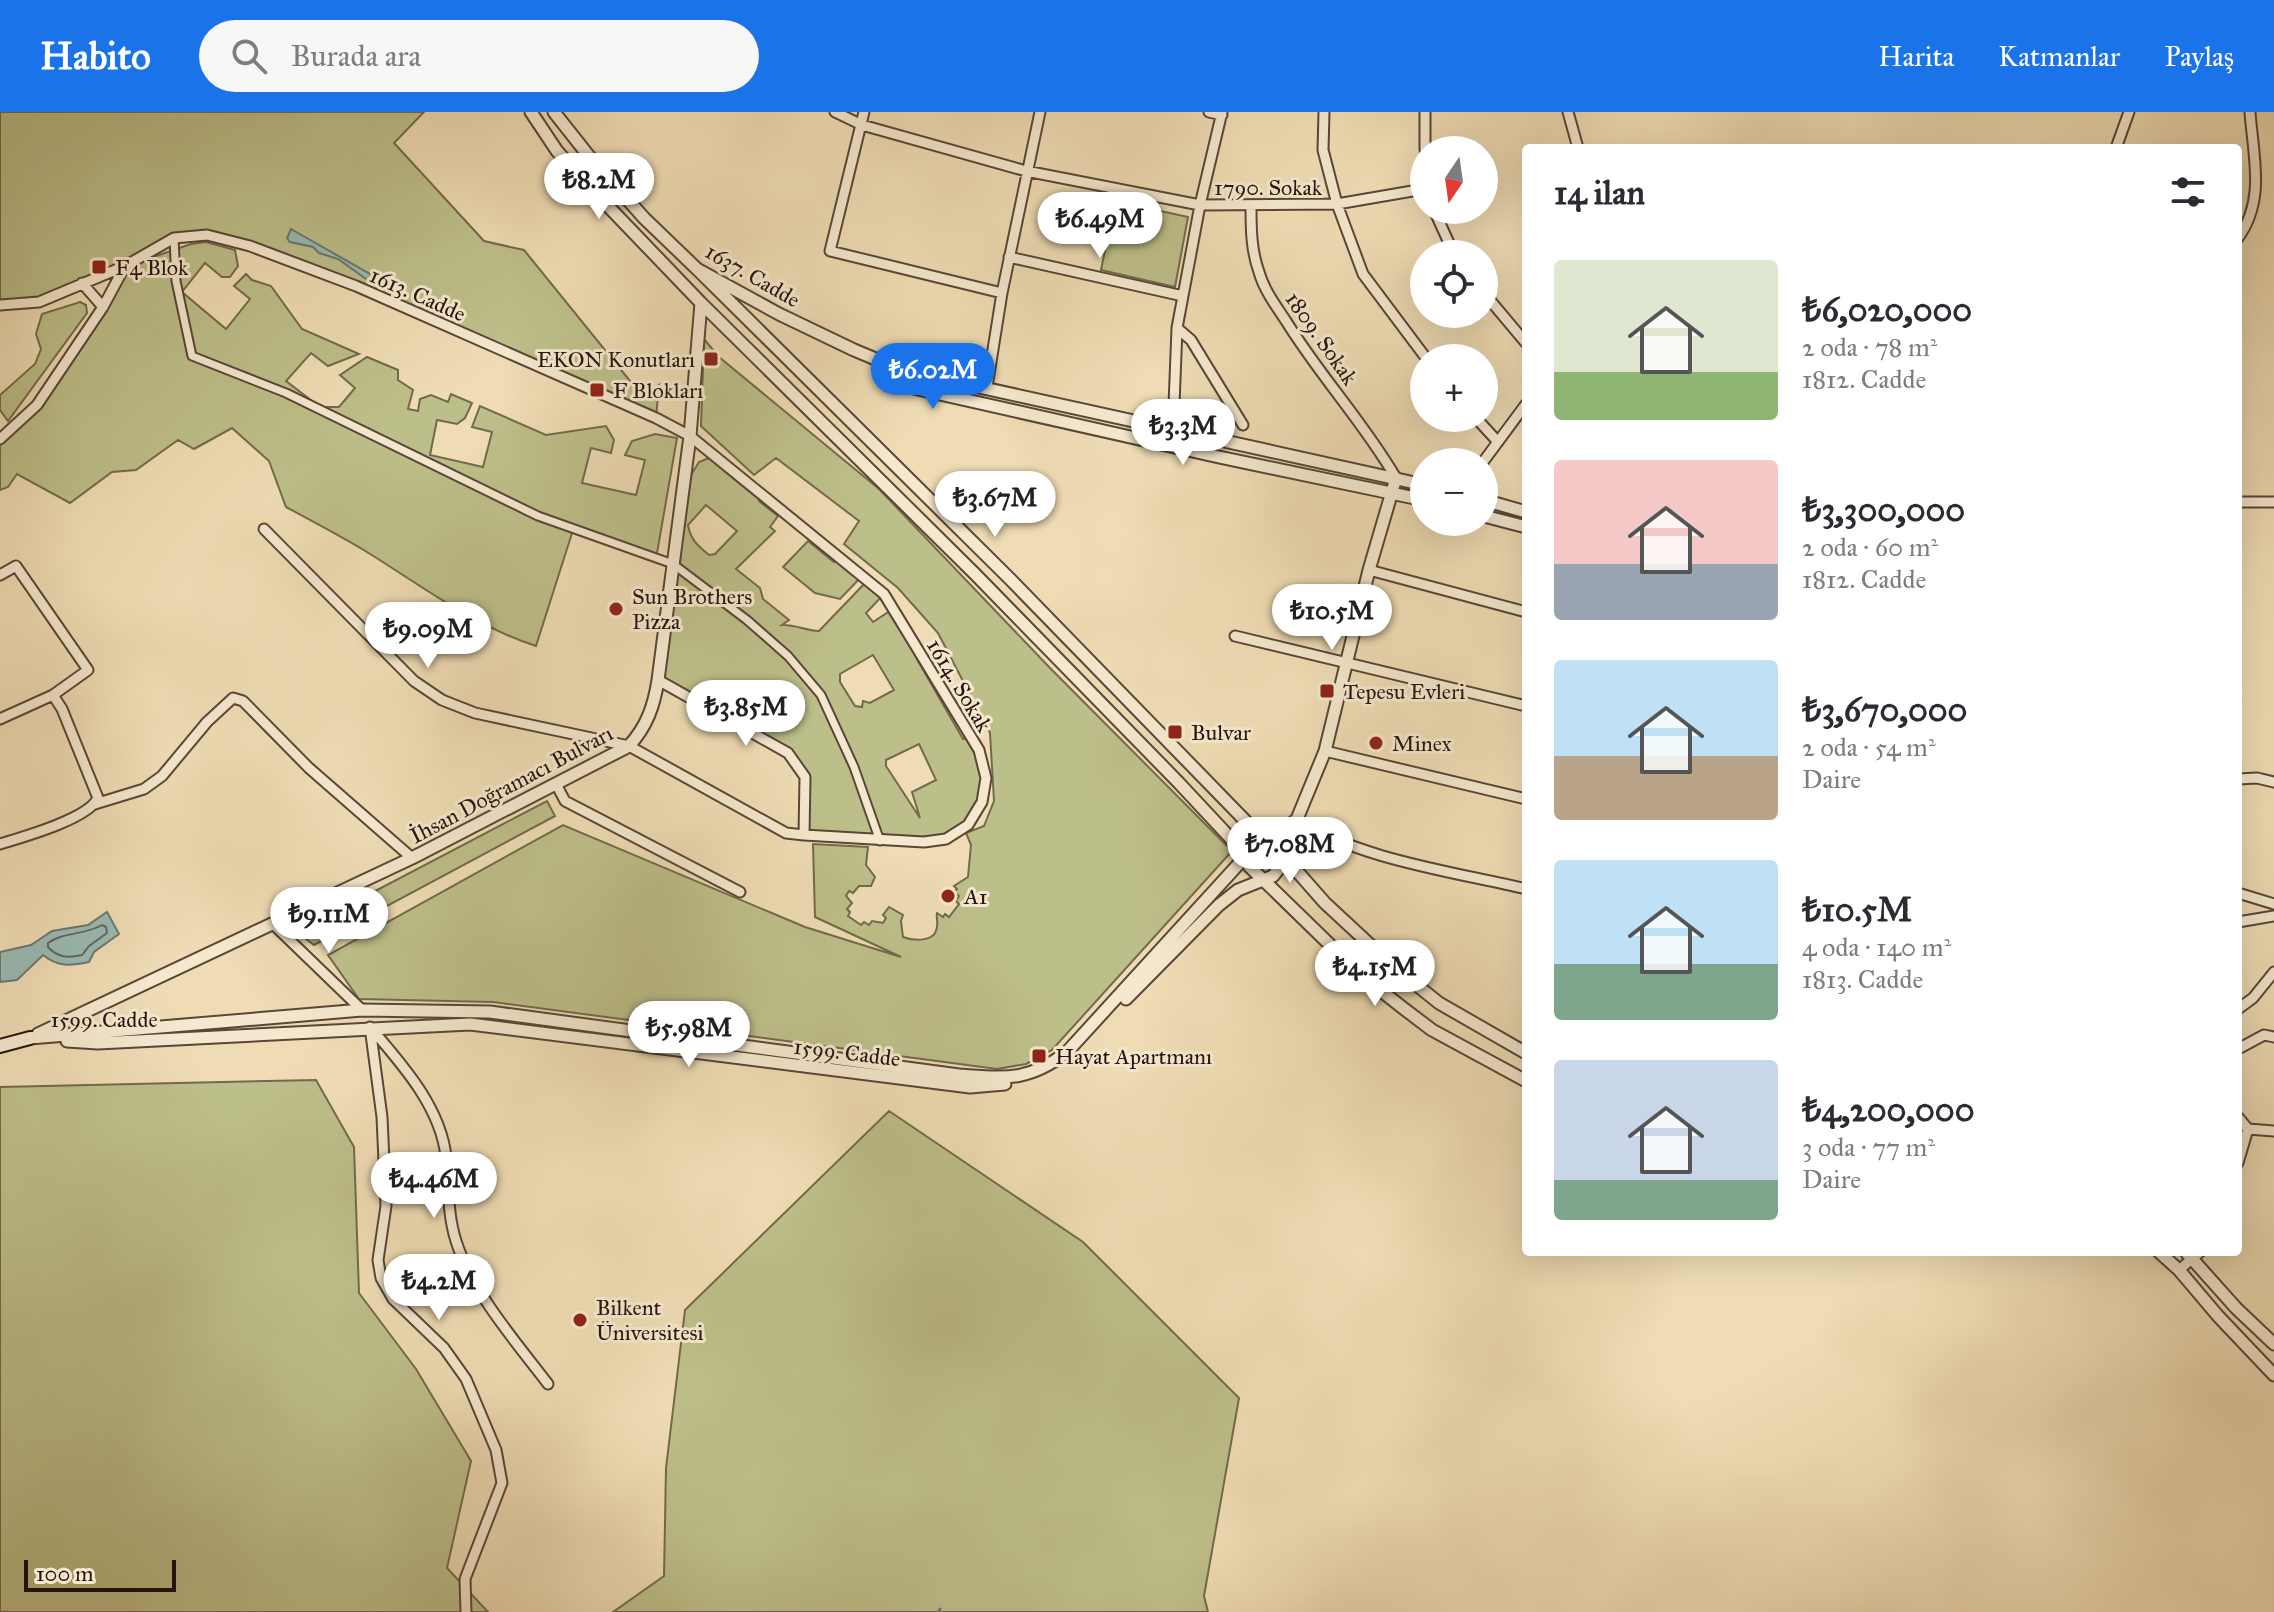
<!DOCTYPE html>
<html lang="tr">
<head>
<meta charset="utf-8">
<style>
  :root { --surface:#fff; --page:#f7f7f7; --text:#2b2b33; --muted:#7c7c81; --accent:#1a73e8 }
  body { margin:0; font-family:"IM FELL Great Primer",serif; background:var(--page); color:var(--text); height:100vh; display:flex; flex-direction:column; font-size:30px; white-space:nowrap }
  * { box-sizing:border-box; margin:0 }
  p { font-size:26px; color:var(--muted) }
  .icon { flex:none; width:44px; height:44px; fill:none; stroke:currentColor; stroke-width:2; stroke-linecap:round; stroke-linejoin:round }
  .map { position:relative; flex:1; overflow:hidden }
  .sheet { position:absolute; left:1522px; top:32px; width:720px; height:1112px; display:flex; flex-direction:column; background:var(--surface); border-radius:8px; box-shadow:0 8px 32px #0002 }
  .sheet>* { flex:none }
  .needle { width:52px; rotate:193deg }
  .buttons { position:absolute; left:1410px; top:24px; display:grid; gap:16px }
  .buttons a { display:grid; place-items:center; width:88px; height:88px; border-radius:50%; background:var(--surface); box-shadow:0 8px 32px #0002; font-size:40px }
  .scale { position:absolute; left:24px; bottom:20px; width:152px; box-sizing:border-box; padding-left:8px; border:4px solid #27140d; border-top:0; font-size:22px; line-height:28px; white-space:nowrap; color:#27140d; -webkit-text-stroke:6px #f5e8ce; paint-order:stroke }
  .price { position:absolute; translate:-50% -68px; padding:0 18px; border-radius:28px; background:#fff; color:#222; font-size:26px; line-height:52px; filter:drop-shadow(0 2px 4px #0008) }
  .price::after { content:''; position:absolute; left:50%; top:48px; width:24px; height:18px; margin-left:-12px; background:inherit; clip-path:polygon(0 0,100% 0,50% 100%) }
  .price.current { background:var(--accent); color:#fff }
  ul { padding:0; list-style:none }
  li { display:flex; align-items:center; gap:24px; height:200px; padding:0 32px }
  li span { display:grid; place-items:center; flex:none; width:224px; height:160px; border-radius:8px; color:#555 }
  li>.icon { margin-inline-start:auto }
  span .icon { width:96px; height:96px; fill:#fffc; stroke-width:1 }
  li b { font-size:34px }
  h2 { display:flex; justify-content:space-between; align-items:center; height:96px; padding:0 32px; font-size:34px }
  header { display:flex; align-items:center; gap:48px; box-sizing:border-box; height:112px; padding:0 40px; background:var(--accent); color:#fff }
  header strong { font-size:38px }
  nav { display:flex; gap:44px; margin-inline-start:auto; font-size:28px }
  .search { width:560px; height:72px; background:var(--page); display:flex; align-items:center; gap:20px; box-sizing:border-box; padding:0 28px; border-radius:44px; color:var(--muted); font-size:30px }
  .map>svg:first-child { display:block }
  .green { fill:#bdbf8a; stroke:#726a4c; stroke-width:2; fill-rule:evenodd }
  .water { fill:#9abab2; stroke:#6c7870; stroke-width:2 }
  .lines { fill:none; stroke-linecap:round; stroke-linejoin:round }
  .shore { stroke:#606760; stroke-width:2 }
  .stream { stroke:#6c7870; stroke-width:3 }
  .pedestrian-casing { stroke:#594637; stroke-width:11 }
  .minor-casing { stroke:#594637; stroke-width:13 }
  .tertiary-casing { stroke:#594637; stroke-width:15 }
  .secondary-casing { stroke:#27140d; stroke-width:16 }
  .pedestrian { stroke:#f5e8ce; stroke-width:7 }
  .minor { stroke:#f5e8ce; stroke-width:9 }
  .tertiary { stroke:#f5e8ce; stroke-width:11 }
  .secondary { stroke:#f5e8ce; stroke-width:12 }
  .poi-dot { fill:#8f2418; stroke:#f5e8ce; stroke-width:3 }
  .labels { text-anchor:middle; stroke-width:6; stroke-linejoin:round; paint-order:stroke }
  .street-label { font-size:22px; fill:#27140d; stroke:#f5e8ce }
  .poi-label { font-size:22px; fill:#27140d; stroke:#f5e8ce; text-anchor:start }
</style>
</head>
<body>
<header>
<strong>Habito</strong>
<div class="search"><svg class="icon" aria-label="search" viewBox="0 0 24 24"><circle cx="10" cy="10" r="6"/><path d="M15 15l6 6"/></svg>Burada ara</div>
<nav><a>Harita</a><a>Katmanlar</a><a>Paylaş</a></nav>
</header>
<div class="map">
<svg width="2274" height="1500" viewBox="0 0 2274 1500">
  <rect width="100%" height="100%" fill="#efdcb4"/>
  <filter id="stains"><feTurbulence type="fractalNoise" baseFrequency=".0025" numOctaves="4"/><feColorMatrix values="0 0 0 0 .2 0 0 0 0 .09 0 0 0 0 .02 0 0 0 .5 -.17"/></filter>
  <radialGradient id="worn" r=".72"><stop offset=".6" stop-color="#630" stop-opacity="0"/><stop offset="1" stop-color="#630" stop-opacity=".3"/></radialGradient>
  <path class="green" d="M0,0h424l-30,31 90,98 40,9 119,147 16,-12 -3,33 -300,-132 -149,-51 -33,3 -44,27 61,-21 15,-2 29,8 3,16 -8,11h-8l-17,-14 -23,29 44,37 24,-30 -16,-13 12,-12 6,6 19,6 31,43 57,25 -31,12 -17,-13 -25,28 34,26h19l16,-19 -15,-13 27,-18 31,13v10l15,10 -5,19 10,2 2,-12 11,-4 17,7 3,-8 21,9 -7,15 -8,6 -20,-4 -7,35 53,12 9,-35 -20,-5 8,-21 66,29 60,-9 8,14 -3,13 -20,-5 -9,35 54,12 9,-35 -20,-5 7,-14 23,-7 22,4 -21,121 -83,-29 -37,116c-63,-20 -118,-63 -174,-97 -25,-15 -50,-28 -76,-42l-17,-46 -37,-33 -38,21 -16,-9 -42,30 -24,2 -42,31 -53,-29 -9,13 -8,3v-51l37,-34 87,-137 -85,34 -39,3z
    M1115,89l73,16 -13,70 -74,-17z
    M80,190l6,3 1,8 -79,108 -8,-11v-15l35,-31 6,-15 -5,-15 6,-20z
    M704,227l15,18 160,132 171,179 182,183 -180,199 -26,14 -29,5 -504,-67 -134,-3 -31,-44 235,-130 242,102 96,30 -86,-40 -2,-73 55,3 -2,18 9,12 -4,9h-12l-6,7 -4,-2 -3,5 6,7 -5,6 3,3 -2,4 13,9 3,-3 5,3 3,-4 11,2 3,-5 -3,-3 6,-8 14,8 -2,6 2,16c10,4 33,6 34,-11 1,-4 -1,-9 0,-13l6,4 2,-3 4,3 10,-13 -3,-3 3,-5 -5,-4 3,-3 -3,-3 14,-9 3,-32 -5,-12 18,-7 10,-25 -4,-68 -52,-100 -40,-45 -54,-44 15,-23 -83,-63 -22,17 -53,-49z
    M709,346l50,37v6l19,15 -8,11 5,4 -39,38 24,19 3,11 26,21 -7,5c13,-1 23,6 37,6l49,-51 16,14 -18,19 7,9 20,-13 30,48 -5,4 45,78 8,-3 15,42 -18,47 -22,14 -142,-4 1,-58 -17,-25 -125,-75 28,-202 8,-13zM706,393l31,26 -22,23 -6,1c-11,-9 -19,-16 -21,-30zM873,543l21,35 -24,13 -7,-2 -1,6 -7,-1 -15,-24v-8zM919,632l17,36 -24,12 8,26 -34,-52v-6z
    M808,429l26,21 5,-6 24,19 -23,24 -25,-6 -32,-26z
    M547,689l8,15 -241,129 -17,-13z
    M316,968l38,67 5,146 57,76 55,92 -24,107 41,44h-488v-525z
    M889,999l194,131 156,156 -35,198 4,16h-595l51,-36 2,-108 19,-158z"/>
  <path class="water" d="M291,117l102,58 -3,3 -24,-11 -28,-20 -19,-6 -6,-6 -23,-5 -3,-4z
    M107,800l12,22 -25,18 -5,10c-19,4 -31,5 -46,-7l-26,25 -17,2v-30l31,-7 21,-14 36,-6z"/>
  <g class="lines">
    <path class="shore" d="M102,813l4,2 1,6 -18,13 -7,9c-14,3 -24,3 -34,-8v-4c15,-11 37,-8 54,-18z"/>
    <path class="stream" d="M938,1500l2,-3"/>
    <g class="pedestrian-casing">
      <path id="pedestrian" d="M174,126l2,43 16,75 94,37 252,123 135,48 74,56 41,36 33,39 33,72 26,74"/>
    </g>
    <g class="minor-casing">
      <path id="minor" d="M835,0l27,13 164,46 174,34 137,-1 87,-15
        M864,0l-34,139 172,42
        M1209,0l13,3
        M1324,0l-1,38 14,54 26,70 63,84
        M1568,0l10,36
        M2116,36l13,-36
        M1425,38v-38
        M1251,93c0,23 0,45 8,67 5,18 17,34 27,49 34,55 78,102 110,157
        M1434,98l20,44
        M2238,126c28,-38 15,-83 12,-126
        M1009,145l174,39
        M82,171l21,24
        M1484,181l42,50
        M0,193l39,-3 86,-36 49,-28 33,-3 43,11 106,40 300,132 34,18 194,158 95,156 7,28 -4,24 -14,23 -22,14 -22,3 -120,-7 -18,-2 -157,-87 -154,-33 -33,-13 -28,-19 -150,-152
        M1177,216l14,12 52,85
        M987,275l15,-94 38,-181
        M1476,306l22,24
        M1173,319l4,-103 23,-123 22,-93
        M0,327l37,-34 66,-98 22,-41
        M1483,350l43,-58
        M2238,390h36
        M1369,458l157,42
        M0,463l16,-9 72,104 -35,25
        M1235,524l291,70
        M658,568l130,73 17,24 -1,58
        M0,607l53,-24 9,14 36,89c-10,21 -75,39 -98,46
        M1325,639l201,48
        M2238,667l19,-1 17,4
        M556,672l9,17 175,91
        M95,692l49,-15 18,-13 45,-54 26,-24 10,3 66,67 103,90
        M1297,707c60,40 158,53 229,70
        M2238,781l36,11
        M2238,810l36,-6
        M273,812l89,86
        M2238,897l15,-11 21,-26
        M370,915l12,90 4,89 -8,54 3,18 12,21 51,49 22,31 30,71 6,33 -37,96 1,33
        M370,915c31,36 71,80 76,130 3,28 1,56 10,84 16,51 60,101 92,143
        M2238,937l26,-14 10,2
        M2238,1005l10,12 26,2
        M2238,1051l10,-34
        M2179,1158l21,-18"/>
    </g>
    <g class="tertiary-casing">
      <path id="tertiary" d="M554,0l34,43 56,63 53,51 82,45 75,36 43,18 46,11 481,106
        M697,157l313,310 253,260 10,5 52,59 69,64 45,36 87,50
        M891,271l328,74 205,43
        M1484,388l42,12
        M1484,404l42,11
        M1297,707l-14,12 -31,13 -7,13 4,9 111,108 43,34 29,22 94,51
        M1126,887l93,-94 19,-15 35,-14 9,-11 11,-26 4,-20 28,-68 44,-181 27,-92
        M38,922l374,-176 217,-112c18,-20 25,-40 29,-66l32,-244 11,-133
        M30,926l332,-28 128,2 469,63c47,3 69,7 108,-23l178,-195 -10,-14 -56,-60 -204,-209 -274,-271 -120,-125 -24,-27 -26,-39
        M67,929l31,2 372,-19 500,63 35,-3
        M2159,1140l20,18 39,46 56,59
        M2186,1140l50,56 38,36"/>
    </g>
    <g class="secondary-casing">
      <path id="secondary" d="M0,934l30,-8"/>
    </g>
    <use href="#pedestrian" class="pedestrian"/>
    <use href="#minor" class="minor"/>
    <use href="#tertiary" class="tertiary"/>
    <use href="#secondary" class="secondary"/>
  </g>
  <g class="poi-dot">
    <rect x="91" y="147" width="16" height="16" rx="4"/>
    <rect x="703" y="239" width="16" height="16" rx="4"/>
    <rect x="589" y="270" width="16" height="16" rx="4"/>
    <circle cx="616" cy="497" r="8"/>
    <rect x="1319" y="571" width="16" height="16" rx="4"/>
    <rect x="1167" y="612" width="16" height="16" rx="4"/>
    <circle cx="1376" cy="631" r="8"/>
    <circle cx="948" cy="784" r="8"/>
    <rect x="1031" y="936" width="16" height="16" rx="4"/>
    <circle cx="580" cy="1208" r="8"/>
  </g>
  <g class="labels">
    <g class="street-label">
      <text x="1268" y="83">1790. Sokak</text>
      <text transform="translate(753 163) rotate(30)" y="8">1637. Cadde</text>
      <text transform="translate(418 182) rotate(24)" y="8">1613. Cadde</text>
      <text transform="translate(1322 226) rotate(55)" y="8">1809. Sokak</text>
      <text transform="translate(960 573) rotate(59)" y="8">1614. Sokak</text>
      <text transform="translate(511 672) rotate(-28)" y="8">İhsan Doğramacı Bulvarı</text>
      <text x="104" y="915">1599. Cadde</text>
      <text transform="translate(847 940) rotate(7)" y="8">1599. Cadde</text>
    </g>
    <g class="poi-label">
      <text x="115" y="163">F4 Blok</text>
      <text x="695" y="255" text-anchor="end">EKON Konutları</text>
      <text x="613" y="286">F Blokları</text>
      <text x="632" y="492">Sun Brothers<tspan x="632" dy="25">Pizza</tspan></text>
      <text x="1343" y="587">Tepesu Evleri</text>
      <text x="1191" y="628">Bulvar</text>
      <text x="1392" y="639">Minex</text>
      <text x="964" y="792">A1</text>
      <text x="1055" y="952">Hayat Apartmanı</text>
      <text x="596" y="1203">Bilkent<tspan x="596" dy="25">Üniversitesi</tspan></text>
    </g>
  </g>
  <rect width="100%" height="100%" filter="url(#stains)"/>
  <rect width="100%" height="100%" fill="url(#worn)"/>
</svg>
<div class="buttons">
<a><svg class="needle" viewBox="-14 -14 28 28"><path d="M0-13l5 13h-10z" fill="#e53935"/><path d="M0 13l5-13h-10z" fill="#7c7c81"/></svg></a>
<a><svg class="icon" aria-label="locate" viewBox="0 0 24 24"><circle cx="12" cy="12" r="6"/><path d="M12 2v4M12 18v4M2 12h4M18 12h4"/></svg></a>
<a>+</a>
<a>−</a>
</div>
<div class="scale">100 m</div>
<b class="price" style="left:599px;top:109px">₺8.2M</b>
<b class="price" style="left:1100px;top:148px">₺6.49M</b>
<b class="price current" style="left:933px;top:299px">₺6.02M</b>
<b class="price" style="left:1183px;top:355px">₺3.3M</b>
<b class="price" style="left:995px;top:427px">₺3.67M</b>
<b class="price" style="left:1332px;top:540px">₺10.5M</b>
<b class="price" style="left:428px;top:558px">₺9.09M</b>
<b class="price" style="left:746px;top:636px">₺3.85M</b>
<b class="price" style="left:1290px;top:773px">₺7.08M</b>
<b class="price" style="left:329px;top:843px">₺9.11M</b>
<b class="price" style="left:1375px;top:896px">₺4.15M</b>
<b class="price" style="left:689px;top:957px">₺5.98M</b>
<b class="price" style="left:434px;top:1108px">₺4.46M</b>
<b class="price" style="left:439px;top:1210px">₺4.2M</b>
<section class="sheet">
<h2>14 ilan<svg class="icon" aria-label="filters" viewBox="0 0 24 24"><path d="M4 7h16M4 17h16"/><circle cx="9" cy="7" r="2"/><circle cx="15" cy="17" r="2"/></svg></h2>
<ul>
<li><span style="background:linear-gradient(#dfe7d0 70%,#8fb573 0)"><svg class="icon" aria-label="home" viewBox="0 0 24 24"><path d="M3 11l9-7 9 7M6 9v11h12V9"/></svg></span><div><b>₺6,020,000</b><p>2 oda · 78 m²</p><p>1812. Cadde</p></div></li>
<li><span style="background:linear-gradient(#f6c9c9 65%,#9aa5b1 0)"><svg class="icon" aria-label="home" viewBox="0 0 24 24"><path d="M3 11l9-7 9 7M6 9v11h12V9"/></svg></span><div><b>₺3,300,000</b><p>2 oda · 60 m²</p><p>1812. Cadde</p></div></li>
<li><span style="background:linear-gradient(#bfe0f5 60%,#b9a48a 0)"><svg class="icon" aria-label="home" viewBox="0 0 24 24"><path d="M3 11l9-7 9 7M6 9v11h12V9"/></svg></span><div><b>₺3,670,000</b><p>2 oda · 54 m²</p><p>Daire</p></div></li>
<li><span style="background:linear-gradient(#bfe0f5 65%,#7fa58c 0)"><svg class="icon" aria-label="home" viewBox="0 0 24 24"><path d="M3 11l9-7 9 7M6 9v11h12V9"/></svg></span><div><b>₺10.5M</b><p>4 oda · 140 m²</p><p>1813. Cadde</p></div></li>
<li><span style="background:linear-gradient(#c9d6e8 75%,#7fa58c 0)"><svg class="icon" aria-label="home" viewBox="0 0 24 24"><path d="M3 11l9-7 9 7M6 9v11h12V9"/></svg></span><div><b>₺4,200,000</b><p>3 oda · 77 m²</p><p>Daire</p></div></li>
</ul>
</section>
</div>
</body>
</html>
